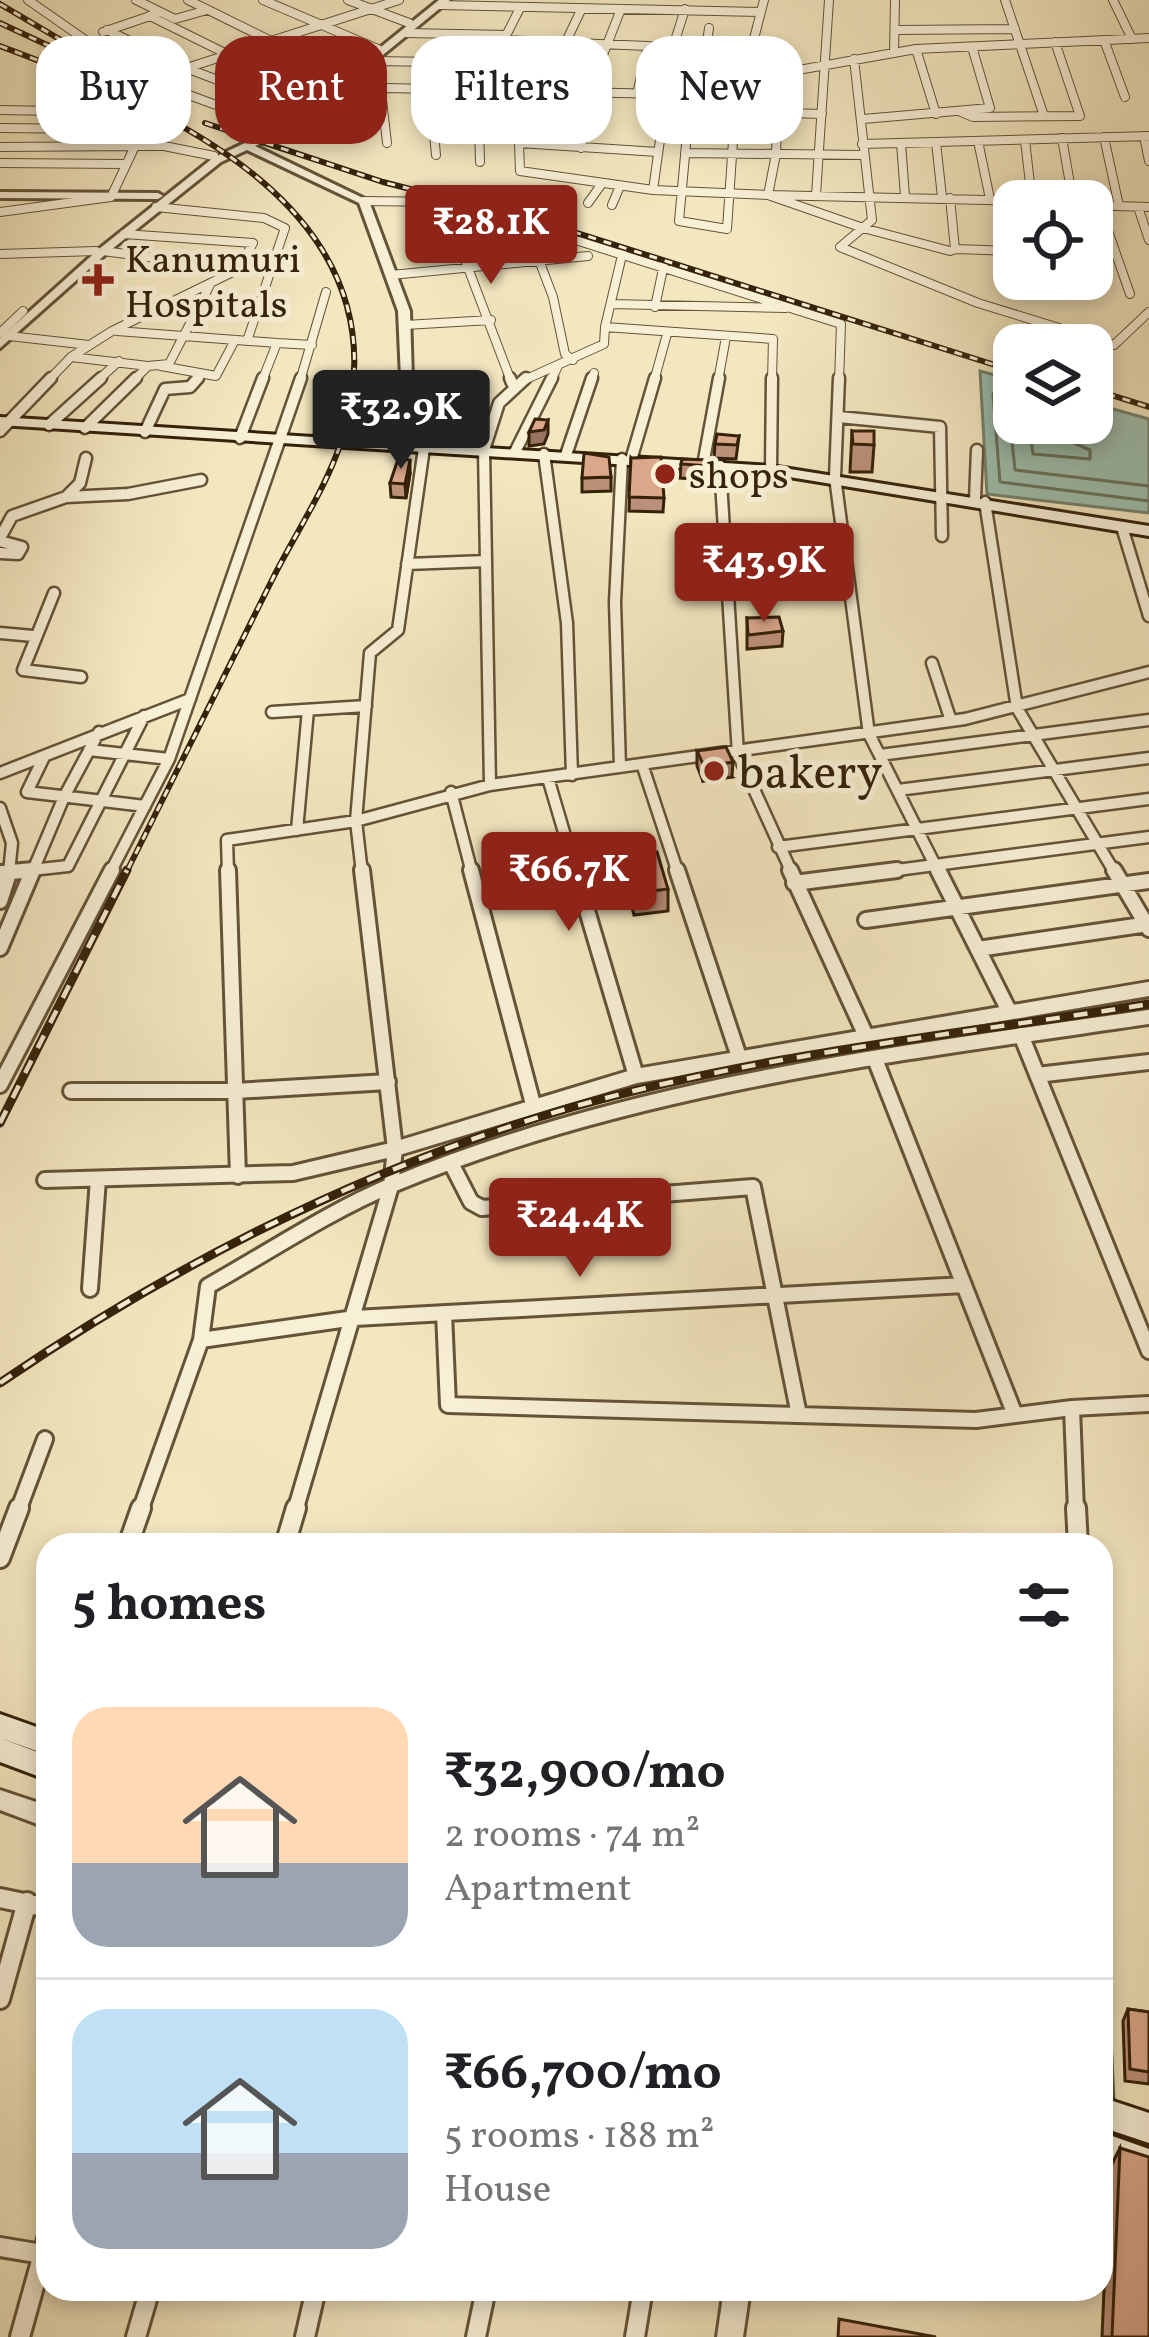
<!DOCTYPE html>
<html lang="en">
<head>
<meta charset="utf-8">
<style>
  :root { --surface:#fff; --page:#f6f6f6; --text:#202124; --muted:#757577; --line:#e0e0e0; --accent:#8f2418 }
  body { margin:0; font-family:Vollkorn,serif; background:var(--page); color:var(--text); height:100vh; display:flex; flex-direction:column; font-size:45px; white-space:nowrap }
  * { box-sizing:border-box; margin:0 }
  p { font-size:39px; color:var(--muted) }
  .icon { flex:none; width:66px; height:66px; fill:none; stroke:currentColor; stroke-width:2; stroke-linecap:round; stroke-linejoin:round }
  .map { position:relative; flex:1; overflow:hidden }
  .sheet { position:absolute; left:36px; top:1533px; width:1077px; height:768px; display:flex; flex-direction:column; background:var(--surface); border-radius:36px; box-shadow:0 6px 18px #0003 }
  .sheet>* { flex:none }
  .guide { position:absolute; left:36px; top:36px; width:1077px; height:108px; display:flex; gap:24px }
  .controls { position:absolute; left:993px; top:180px; display:grid; gap:24px }
  .controls a { display:grid; place-items:center; width:120px; height:120px; border-radius:24px; background:var(--surface); box-shadow:0 6px 18px #0003; font-size:60px }
  .price { position:absolute; translate:-50% -102px; padding:0 27px; border-radius:12px; background:var(--accent); color:#fff; font-size:39px; line-height:78px; filter:drop-shadow(0 3px 6px #0008) }
  .price::after { content:''; position:absolute; left:50%; top:72px; width:36px; height:27px; margin-left:-18px; background:inherit; clip-path:polygon(0 0,100% 0,50% 100%) }
  .price.active { background:#222; color:#fff }
  ul { padding:0; list-style:none }
  li { display:flex; align-items:center; gap:36px; height:300px; padding:0 36px }
  li+li { border-top:3px solid var(--line) }
  li span { display:grid; place-items:center; flex:none; width:336px; height:240px; border-radius:36px; color:#555 }
  li>.icon { margin-inline-start:auto }
  span .icon { width:144px; height:144px; fill:#fffc; stroke-width:1 }
  li b { font-size:51px }
  h2 { display:flex; justify-content:space-between; align-items:center; height:144px; padding:0 36px; font-size:51px }
  .tag { padding:0 42px; border-radius:36px; background:var(--surface); box-shadow:0 6px 18px #0003; font-size:42px; line-height:108px }
  .tag.active { background:var(--accent); color:#fff }
  .map>svg:first-child { display:block }
  .water { fill:#9cc0af; stroke:#73816d; stroke-width:3 }
  .lines { fill:none; stroke-linecap:round; stroke-linejoin:round }
  .shore { stroke:#68715c; stroke-width:3 }
  .minor-far3-casing { stroke:#645337; stroke-width:10 }
  .minor-far2-casing { stroke:#645337; stroke-width:15 }
  .minor-far1-casing { stroke:#645337; stroke-width:20 }
  .minor-casing { stroke:#645337; stroke-width:24 }
  .tertiary-casing { stroke:#645337; stroke-width:6 }
  .secondary-casing { stroke:#352209; stroke-width:6 }
  .minor-far3 { stroke:#f7efd6; stroke-width:8 }
  .minor-far2 { stroke:#f7efd6; stroke-width:10 }
  .minor-far1 { stroke:#f7efd6; stroke-width:14 }
  .minor { stroke:#f7efd6; stroke-width:18 }
  .tertiary { fill:#f7efd6; fill-rule:evenodd }
  .secondary { fill:#f7efd6; fill-rule:evenodd }
  .rail-far1-casing { stroke:#352209; stroke-width:6 }
  .rail-casing { stroke:#352209; stroke-width:9 }
  .rail-far1 { stroke:#f7efd6; stroke-width:3; stroke-dasharray:8; stroke-linecap:butt }
  .rail { stroke:#f7efd6; stroke-width:4.5; stroke-dasharray:14; stroke-linecap:butt }
  .wall { fill:#bb9078; stroke:#352209; stroke-width:3 }
  .shaded-wall { fill:#997561; stroke:#352209; stroke-width:3 }
  .building { fill:#daa78b; stroke:#352209; stroke-width:3 }
  .poi-dot { fill:#8f2418; stroke:#f7efd6; stroke-width:4.5 }
  .labels { text-anchor:middle; stroke-width:10; stroke-linejoin:round; paint-order:stroke }
  .far-poi-label { font-size:39px; fill:#352209; stroke:#f7efd6; text-anchor:start }
  .poi-label { font-size:48px; fill:#352209; stroke:#f7efd6; text-anchor:start }
</style>
</head>
<body>
<div class="map">
<svg width="1149" height="2337" viewBox="0 0 1149 2337">
  <rect width="100%" height="100%" fill="#f3e7c0"/>
  <filter id="stains"><feTurbulence type="fractalNoise" baseFrequency=".00167" numOctaves="4"/><feColorMatrix values="0 0 0 0 .2 0 0 0 0 .09 0 0 0 0 .02 0 0 0 .5 -.17"/></filter>
  <radialGradient id="worn" r=".72"><stop offset=".6" stop-color="#630" stop-opacity="0"/><stop offset="1" stop-color="#630" stop-opacity=".3"/></radialGradient>
  <path class="water" d="M980,371l34,9v43h78v-20l57,16v94l-162,-19z"/>
  <g class="lines">
    <path class="shore" d="M1014,391l-15,-2 -6,5 7,88 149,19
      M1014,406l-5,6 6,58 134,16
      M1029,423l4,31 57,5v-9l-23,-10 -14,-17"/>
    <g class="minor-far3-casing">
      <path id="minor-far3" d="M28,0l109,76 101,37 -12,7
        M136,0l39,19 32,-9
        M188,0l156,77
        M263,0l115,49
        M348,0l61,23
        M1005,0l39,116
        M1113,0l19,39
        M440,5l320,7
        M150,16l166,82
        M107,30l79,38 113,43
        M895,30l120,-1
        M103,32l53,-18
        M407,33l99,2
        M504,40l144,6
        M1104,40l21,57
        M673,47l12,-38
        M916,49l20,65
        M894,53l1,-53
        M854,59l18,161 -32,27 138,56 136,42 35,-33
        M375,61l117,2
        M669,64l110,8 -3,82 -8,41 257,6
        M703,70l6,-42
        M171,73l228,-73
        M341,87l323,7 252,-45 233,-11
        M691,90l-12,131 48,8 8,-117 29,-112
        M381,91l6,52
        M430,91l6,64
        M521,92l-2,51 139,9
        M542,92l40,-84
        M0,110l109,2
        M690,110l132,4
        M961,112l12,5 107,-1 -25,-74
        M863,119l127,-11 -18,-61
        M0,128l94,1 41,17 -135,1
        M1144,136l5,25
        M1104,137l15,69
        M1062,138l11,63
        M1025,140l7,61
        M978,141l12,58
        M936,142l6,55
        M519,143l1,28 133,19 20,-143 -25,-1 -11,48
        M901,143l4,53
        M862,144l287,-8
        M581,148l7,-55 33,-84
        M685,153l177,2
        M480,162l-2,-71 42,-83
        M0,163l126,1
        M653,190l115,5 95,33 87,23 5,-2 -5,-51
        M816,195l13,-195
        M364,201l79,1 41,9 357,113 -2,57
        M443,202l68,179
        M588,203l13,-18
        M612,205l8,-19
        M1099,205l31,89
        M1115,206l34,1
        M156,207l108,11 21,10 -38,113
        M1138,207l11,33
        M0,212l111,-15 24,-51h29l50,10
        M524,221l29,76 12,57 8,6
        M955,249l59,2
        M103,251l136,18 14,-26 -129,-9
        M1092,253l21,1
        M0,254l96,-3
        M391,275l197,-19
        M611,304l175,4
        M655,307l9,-43
        M405,325l86,-5
        M605,327l18,-76
        M117,331l160,12
        M0,333l23,-22
        M9,336l80,9
        M71,357l77,9 -15,15
        M148,366l21,-2 42,-81
        M161,366l55,10 19,-36
        M48,381l23,-24 41,-26 127,-62 32,3
        M97,381l22,-20
        M195,381l5,-6
        M262,381l15,-38 35,2
        M300,381l26,-89
        M522,381l82,-37 1,-17 168,12 -1,42
        M551,381l7,-15
        M591,381l3,-8
        M654,381l13,-47
        M718,381l8,-44"/>
    </g>
    <g class="minor-far2-casing">
      <path id="minor-far2" d="M510,378l2,5
        M839,378l-4,99 34,257 70,139
        M839,417l101,10 2,109
        M49,425l52,-47
        M85,428l51,-50
        M0,431l51,-53
        M145,432l20,-43 25,-2 8,-9
        M240,438l23,-60
        M515,452l37,-74
        M544,454l23,169 5,152
        M566,455l26,-77
        M631,460l24,-82
        M703,465l16,-87
        M720,466l18,288 54,119
        M771,470l1,-92
        M66,497l14,-14 6,-25
        M975,500l2,-50
        M985,502l32,206 98,165
        M1122,527l27,89
        M0,538l12,-22 54,-19 62,-3 73,-14
        M0,541l22,6 -4,7 -18,-1
        M407,564l79,-3
        M54,593l-31,77 58,7
        M0,633l33,3
        M932,663l19,58
        M272,712l94,-6
        M89,750l80,9
        M880,755l269,-35
        M44,757l-17,35 118,14
        M642,764l36,109
        M620,767l-5,-165 7,-143
        M0,773l190,-74
        M548,778l28,95
        M490,785l-6,-335 15,-47 27,-25
        M898,790l251,-32
        M451,792l21,81
        M0,808l12,35 -3,30
        M297,830l11,-120
        M778,847l371,-48
        M4,873l64,-7 76,-150
        M32,873l32,-76 35,-65
        M110,873l59,-114 132,-381
        M228,873l-1,-33 129,-19 134,-36 475,-66 184,-47
        M362,873l-6,-52 14,-168 28,-23 26,-182
        M874,873l275,-36"/>
    </g>
    <g class="minor-far1-casing">
      <path id="minor-far1" d="M228,870l10,306
        M471,870l63,238
        M575,870l61,206
        M677,870l62,187
        M790,870l76,166
        M938,870l71,141
        M1114,870l35,59
        M0,873l33,-3
        M794,883l103,-13
        M0,901l10,-31
        M866,920l283,-39
        M0,948l33,-78
        M978,949l171,-25
        M1021,1035l128,316
        M875,1059l140,356
        M1037,1075l112,-13
        M0,1085l112,-215
        M71,1091h164l153,-9
        M452,1165l19,37 11,6 271,-21 46,228
        M45,1180l248,-7 102,-24 241,-73 513,-87
        M90,1289l8,-110
        M444,1313l4,92 528,15 96,-12
        M201,1340l154,-22 609,-33
        M18,1511l27,-72
        M140,1511l61,-171 7,-54c61,-34 120,-74 184,-101 240,-100 502,-131 757,-168
        M295,1511l96,-325 4,-37 -33,-279
        M1076,1511l-4,-103 77,-4"/>
    </g>
    <g class="minor-casing">
      <path id="minor" d="M1076,1508l2,37
        M128,1545l13,-37
        M285,1545l11,-37
        M0,1558l19,-50
        M0,1898l48,10
        M0,1999l27,-97
        M1101,2049l3,64
        M0,2247l48,8
        M20,2337l28,-101
        M136,2337l14,-48
        M305,2337l11,-48
        M476,2337l10,-48
        M635,2337l8,-48"/>
    </g>
    <g class="tertiary-casing">
      <path id="tertiary" d="M439,0h11l-155,127 -40,19 114,55 41,110 4,137 -10,-3 -6,-134 -39,-108 -112,-53 -26,12 -114,91 -107,95v-10l99,-89 114,-91 74,-35z
        M0,192l158,1 5,3 -5,3 -158,-1z
        M0,1790l48,16v22l-48,-18z
        M724,2289h26l-7,48h-26z"/>
    </g>
    <g class="secondary-casing">
      <path id="secondary" d="M0,417l771,49 378,60v10l-378,-62 -771,-49z
        M0,1714l48,17v24l-48,-17z
        M0,1738l48,18v24l-48,-18z
        M1101,2097l48,16v30l-48,-16z
        M1101,2132l48,17v30l-48,-17z"/>
    </g>
    <use href="#minor-far3" class="minor-far3"/>
    <use href="#minor-far2" class="minor-far2"/>
    <use href="#minor-far1" class="minor-far1"/>
    <use href="#minor" class="minor"/>
    <use href="#tertiary" class="tertiary"/>
    <use href="#secondary" class="secondary"/>
    <g class="rail-far1-casing">
      <path id="rail-far1" d="M0,4l139,82
        M0,23l60,28
        M0,46c170,63 412,165 342,393 -15,48 -47,95 -69,139 -49,99 -98,197 -147,295
        M205,123l178,59 172,44 459,145
        M1092,389l57,18"/>
    </g>
    <g class="rail-casing">
      <path id="rail" d="M0,1123l127,-253
        M0,1383c176,-120 364,-215 569,-275 189,-54 387,-73 580,-104"/>
    </g>
    <use href="#rail-far1" class="rail-far1"/>
    <use href="#rail" class="rail"/>
  </g>
  <path class="wall" d="M852,431l22,14 -2,27h-22z
    M739,436l-3,23 -22,-1 1,-14z
    M631,458l33,40 -1,14 -34,-1z
    M709,460l-2,20 -27,-2 1,-14z
    M410,474l-4,24 -15,-1 -1,-14z
    M611,477v14l-29,1v-14z
    M747,618l36,13 -1,15 -35,3z
    M697,751l35,26 -29,4 -6,-15z
    M624,856l44,33v22l-34,4 -10,-37z
    M1128,2009l21,3v72l-24,-3 -2,-60z
    M1120,2148l29,189h-47l7,-167z"/>
  <path class="shaded-wall" d="M548,420v14l-4,10 -15,2v-14z
    M410,460v14l-4,24 -1,-14z
    M733,762l-1,15 -29,4 1,-15z"/>
  <path class="building" d="M535,419l13,1 -4,10 -15,2z
    M852,431h22v14l-21,-1z
    M717,434l22,2 -2,9 -22,-1z
    M584,453l25,4 2,20 -29,1z
    M661,457l3,41 -35,-1 2,-39z
    M398,459l12,1 -5,24 -15,-1z
    M682,459l27,1 -1,6 -27,-2z
    M779,617l4,14 -35,4 -1,-17z
    M726,747l7,15 -29,4 -7,-15z
    M657,852l11,37 -33,4 -11,-37z
    M1128,2009l21,3v60l-19,-3z
    M1120,2148l29,9v180h-37z
    M839,2319l97,18h-98z"/>
  <g class="poi-dot">
    <path d="M92 262h12v12h12v12h-12v12h-12v-12h-12v-12h12z"/>
    <circle cx="665" cy="474" r="12"/>
    <circle cx="714" cy="771" r="12"/>
  </g>
  <g class="labels">
    <g class="far-poi-label">
      <text x="125" y="272">Kanumuri<tspan x="125" dy="45">Hospitals</tspan></text>
      <text x="689" y="488">shops</text>
    </g>
    <g class="poi-label">
      <text x="738" y="788">bakery</text>
    </g>
  </g>
  <rect width="100%" height="100%" filter="url(#stains)"/>
  <rect width="100%" height="100%" fill="url(#worn)"/>
</svg>
<div class="controls">
<a><svg class="icon" aria-label="locate" viewBox="0 0 24 24"><circle cx="12" cy="12" r="6"/><path d="M12 2v4M12 18v4M2 12h4M18 12h4"/></svg></a>
<a><svg class="icon" aria-label="layers" viewBox="0 0 24 24"><path d="M12 4l9 5-9 5-9-5zM3 14l9 5 9-5"/></svg></a>
</div>
<b class="price" style="left:491px;top:287px">₹28.1K</b>
<b class="price active" style="left:401px;top:472px">₹32.9K</b>
<b class="price" style="left:764px;top:625px">₹43.9K</b>
<b class="price" style="left:569px;top:934px">₹66.7K</b>
<b class="price" style="left:580px;top:1280px">₹24.4K</b>
<div class="guide">
<a class="tag">Buy</a>
<a class="tag active">Rent</a>
<a class="tag">Filters</a>
<a class="tag">New</a>
</div>
<section class="sheet">
<h2>5 homes<svg class="icon" aria-label="filters" viewBox="0 0 24 24"><path d="M4 7h16M4 17h16"/><circle cx="9" cy="7" r="2"/><circle cx="15" cy="17" r="2"/></svg></h2>
<ul>
<li><span style="background:linear-gradient(#ffd9b3 65%,#9aa5b1 0)"><svg class="icon" aria-label="home" viewBox="0 0 24 24"><path d="M3 11l9-7 9 7M6 9v11h12V9"/></svg></span><div><b>₹32,900/mo</b><p>2 rooms · 74 m²</p><p>Apartment</p></div></li>
<li><span style="background:linear-gradient(#bfe0f5 60%,#9aa5b1 0)"><svg class="icon" aria-label="home" viewBox="0 0 24 24"><path d="M3 11l9-7 9 7M6 9v11h12V9"/></svg></span><div><b>₹66,700/mo</b><p>5 rooms · 188 m²</p><p>House</p></div></li>
</ul>
</section>
</div>
</body>
</html>
